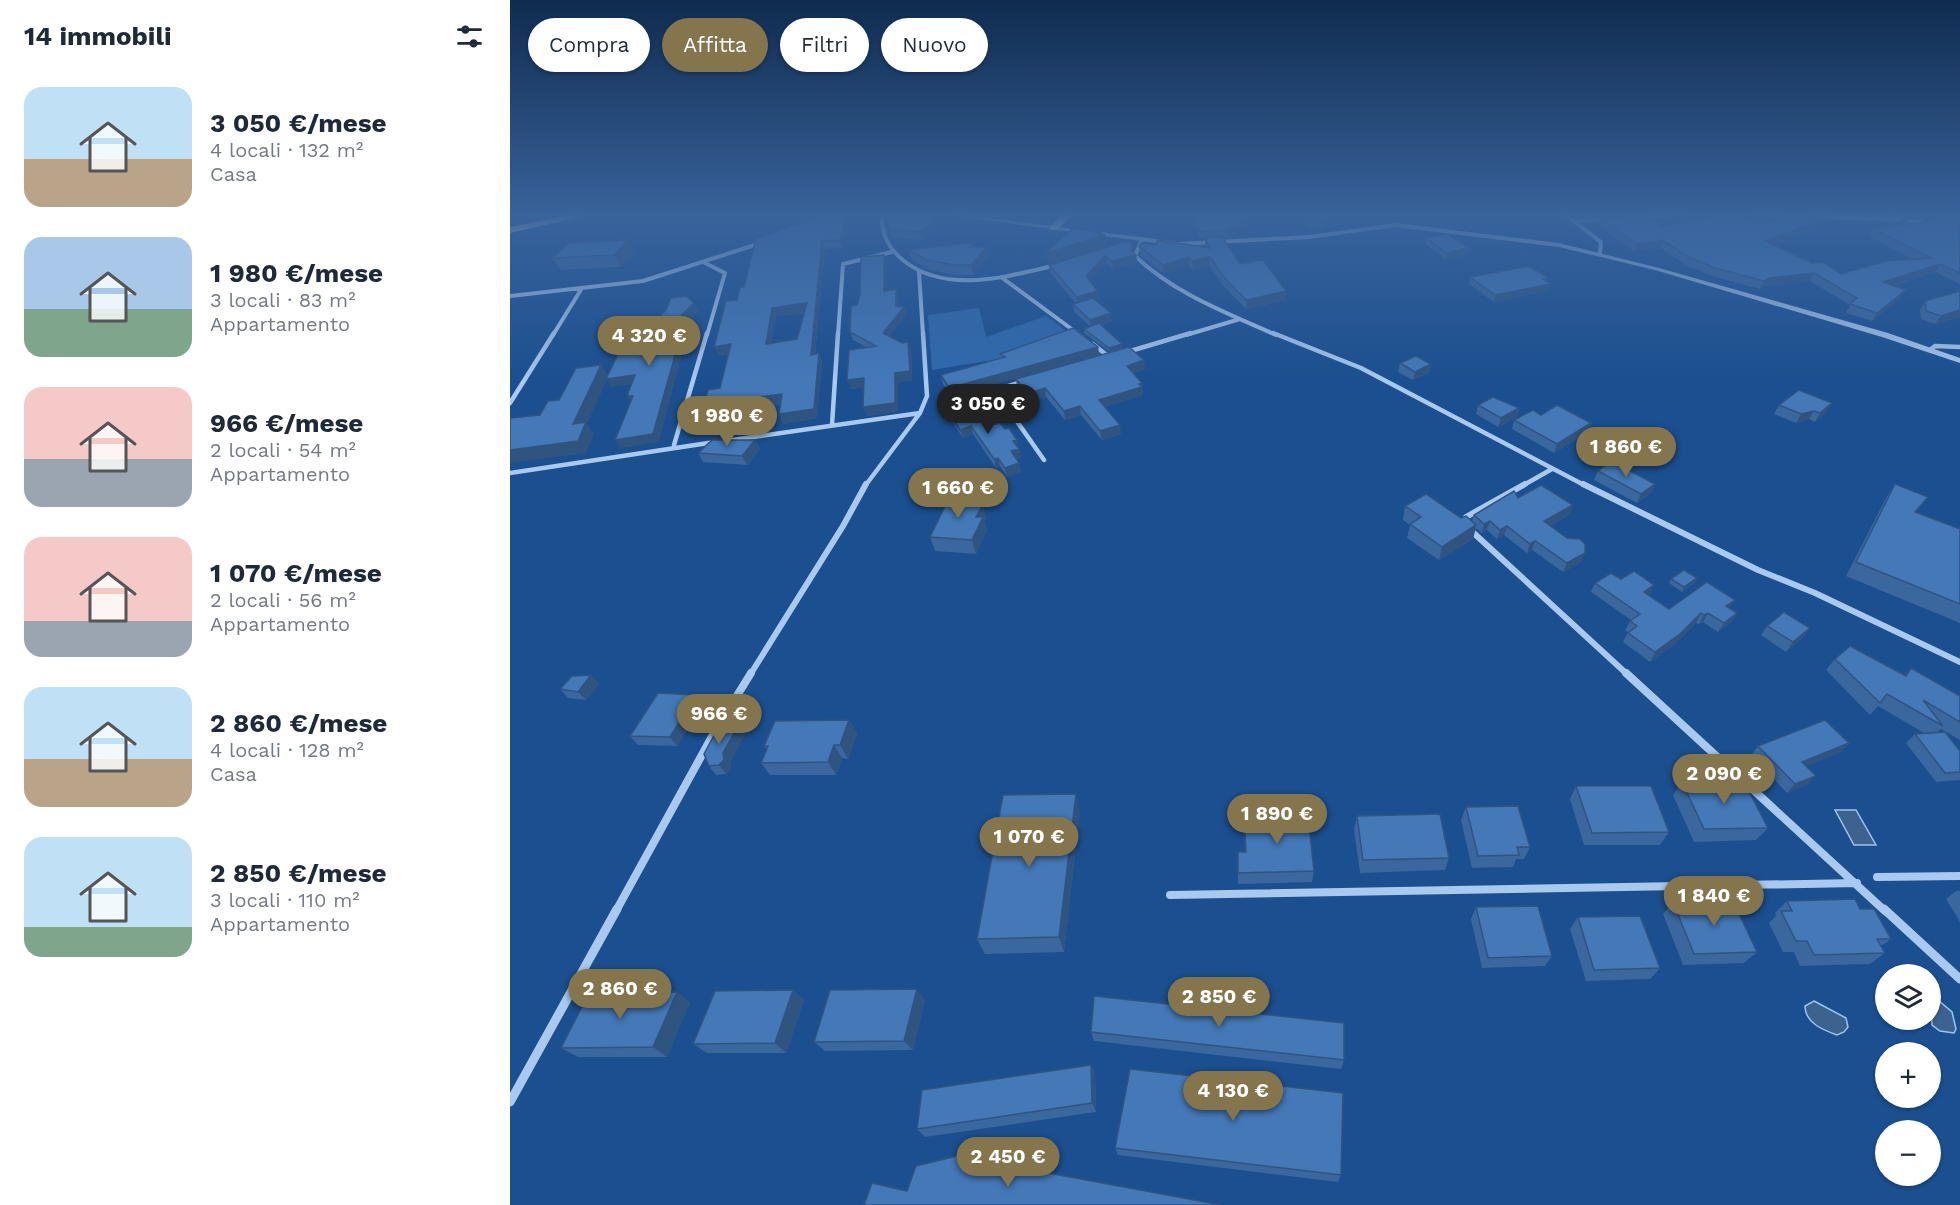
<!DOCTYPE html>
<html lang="it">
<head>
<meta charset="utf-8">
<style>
  :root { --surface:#fff; --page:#f2f2f3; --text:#1f2937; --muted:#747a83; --accent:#84754c }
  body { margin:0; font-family:"Work Sans",sans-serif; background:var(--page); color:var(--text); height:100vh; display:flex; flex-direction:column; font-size:22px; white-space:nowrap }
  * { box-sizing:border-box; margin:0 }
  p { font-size:20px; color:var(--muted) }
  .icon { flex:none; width:33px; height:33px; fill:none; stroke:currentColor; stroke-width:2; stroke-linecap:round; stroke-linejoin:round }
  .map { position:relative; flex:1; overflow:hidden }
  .details { display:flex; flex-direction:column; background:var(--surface); width:510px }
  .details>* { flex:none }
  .top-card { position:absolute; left:18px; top:18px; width:570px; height:54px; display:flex; gap:12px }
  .buttons { position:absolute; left:1365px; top:964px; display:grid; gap:12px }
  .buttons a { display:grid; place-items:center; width:66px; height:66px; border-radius:50%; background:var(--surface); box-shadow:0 2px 4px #0004; font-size:30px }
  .price { position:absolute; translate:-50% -51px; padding:0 14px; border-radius:21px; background:var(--accent); color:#fff; font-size:20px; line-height:39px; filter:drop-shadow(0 2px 3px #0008) }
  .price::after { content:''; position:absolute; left:50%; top:36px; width:18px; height:14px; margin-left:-9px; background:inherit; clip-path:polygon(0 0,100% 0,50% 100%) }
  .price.on { background:#222; color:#fff }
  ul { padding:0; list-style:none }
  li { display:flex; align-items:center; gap:18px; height:150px; padding:0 24px }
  li span { display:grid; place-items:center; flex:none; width:168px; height:120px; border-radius:18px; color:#555 }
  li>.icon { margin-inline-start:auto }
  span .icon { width:72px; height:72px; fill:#fffc; stroke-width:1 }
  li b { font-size:26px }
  h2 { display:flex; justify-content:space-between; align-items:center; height:72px; padding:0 24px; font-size:26px }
  .chip { padding:0 21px; border-radius:27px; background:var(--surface); box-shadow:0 2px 4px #0004; font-size:21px; line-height:54px }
  .chip.on { background:var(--accent); color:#fff }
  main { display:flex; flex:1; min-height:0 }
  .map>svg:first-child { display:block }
  .green { fill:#2e69ad }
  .water { fill:#3c6290; stroke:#9cc4f0; stroke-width:1.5 }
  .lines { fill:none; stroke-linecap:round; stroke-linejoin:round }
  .minor-far4 { stroke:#a9c9ee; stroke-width:4 }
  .minor-far3 { stroke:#a9c9ee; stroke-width:4.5 }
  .minor-far2 { stroke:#a9c9ee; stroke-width:6 }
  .minor-far1 { stroke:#a9c9ee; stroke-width:8 }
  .minor { stroke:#a9c9ee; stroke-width:9 }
  .tertiary { fill:#a9c9ee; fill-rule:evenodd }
  .trunk { fill:#f8faff; fill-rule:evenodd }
  .wall { fill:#3a679d; fill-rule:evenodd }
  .shaded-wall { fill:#305480 }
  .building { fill:#4478b7; stroke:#305480; stroke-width:1.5; fill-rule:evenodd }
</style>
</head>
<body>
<main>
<section class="details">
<h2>14 immobili<svg class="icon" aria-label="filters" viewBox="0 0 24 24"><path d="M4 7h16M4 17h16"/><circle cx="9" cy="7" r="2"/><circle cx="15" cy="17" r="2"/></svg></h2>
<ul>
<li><span style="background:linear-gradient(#bfe0f5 60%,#b9a48a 0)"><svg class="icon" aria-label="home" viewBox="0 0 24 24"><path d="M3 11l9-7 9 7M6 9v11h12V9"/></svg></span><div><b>3 050 €/mese</b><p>4 locali · 132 m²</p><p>Casa</p></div></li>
<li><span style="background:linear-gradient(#a9c7e8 60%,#7fa58c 0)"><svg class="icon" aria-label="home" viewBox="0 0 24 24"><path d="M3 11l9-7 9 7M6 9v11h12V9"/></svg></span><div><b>1 980 €/mese</b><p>3 locali · 83 m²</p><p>Appartamento</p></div></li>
<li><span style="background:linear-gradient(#f6c9c9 60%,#9aa5b1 0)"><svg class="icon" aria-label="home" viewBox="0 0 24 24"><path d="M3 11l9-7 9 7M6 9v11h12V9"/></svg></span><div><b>966 €/mese</b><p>2 locali · 54 m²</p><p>Appartamento</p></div></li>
<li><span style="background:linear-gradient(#f6c9c9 70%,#9aa5b1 0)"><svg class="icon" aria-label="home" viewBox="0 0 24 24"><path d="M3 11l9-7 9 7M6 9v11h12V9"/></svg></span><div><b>1 070 €/mese</b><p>2 locali · 56 m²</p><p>Appartamento</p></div></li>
<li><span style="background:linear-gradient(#bfe0f5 60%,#b9a48a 0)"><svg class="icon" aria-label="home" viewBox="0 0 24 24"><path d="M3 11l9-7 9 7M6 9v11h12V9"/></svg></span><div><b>2 860 €/mese</b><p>4 locali · 128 m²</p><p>Casa</p></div></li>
<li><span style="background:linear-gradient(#bfe0f5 75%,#7fa58c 0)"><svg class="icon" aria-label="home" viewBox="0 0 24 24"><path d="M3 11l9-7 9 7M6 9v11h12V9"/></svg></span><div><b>2 850 €/mese</b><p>3 locali · 110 m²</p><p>Appartamento</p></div></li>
</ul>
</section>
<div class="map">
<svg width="1450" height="1205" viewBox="0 0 1450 1205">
  <rect width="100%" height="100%" fill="#1b4f8f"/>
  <path class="green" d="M469,308l7,29 60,-21 24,18 -81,29 -3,-2 -54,9 -4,-55z"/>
  <path class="water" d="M1325,810h21l20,35h-22z
    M1421,994l21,18 4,17 -2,4 -14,-2 -8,-6z
    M1304,1001l32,17 2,9 -4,5 -7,3c-14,-5 -32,-12 -32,-29z"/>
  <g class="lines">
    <path class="minor-far4" d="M372,213c-1,21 6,35 22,48 44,34 104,15 153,4
      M1053,213l38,29 -1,11
      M1227,213l162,7
      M1378,213l11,7
      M1445,213l5,3
      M1131,217l53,-4
      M1066,221l31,-2
      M1399,221l21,-1
      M632,239l-7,17c40,38 92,57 141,79
      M195,263l20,10 -18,62
      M409,272l4,63
      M491,277l76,56
      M0,296l133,-15 118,-38
      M43,335l29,-47
      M328,335l5,-71 49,-12
      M676,335l54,-16"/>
    <path class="minor-far3" d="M763,333l88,35 225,118
      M583,344l16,13
      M1420,350l5,-4 25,1
      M617,352l64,-19
      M512,382l-27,8 49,70
      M0,403l44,-70
      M322,425l6,-92
      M215,441l195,-28
      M164,445l33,-112
      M0,473l205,-31
      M355,486l55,-73 7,-17 -4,-63
      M1012,486l30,-17"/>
    <path class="minor-far2" d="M1015,484l-59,33v9l162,149
      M1073,484l175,86 57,23 145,69
      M240,675l93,-149 23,-42"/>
    <path class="minor-far1" d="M1116,673l259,238
      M1367,877l83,-1
      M660,895l687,-12
      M106,911l98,-178 37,-60"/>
    <path class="minor" d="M1374,909l76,70
      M0,1102l107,-193"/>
    <path class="tertiary" d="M422,213h19l228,29 130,-7 87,-12 163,20 100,25 229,65 72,25v5l-78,-26 -227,-67 -96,-23 -163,-20 -87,12 -130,7z"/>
    <path class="trunk" d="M68,213h19l-87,20v-6z
      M554,213h10l-17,17h-6v-4z"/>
  </g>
  <path class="wall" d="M341,213l-8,35 -18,1 -10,105 4,-1 3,9 -5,56 -34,6 -3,-20 -71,9 11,-25 9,-34 -10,1 18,-55 7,-13zM295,313l-8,26 -26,4 5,-27z
    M375,213h61l1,6 -25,21 -31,-3z
    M480,213h52l-8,8 -43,-5z
    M676,213h61l2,11 -21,13h-6l18,27 46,36 -40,9 -25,-26 -11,-17 -17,4 -4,-4 -26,7 -23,-18 -1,-9 16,-1 50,2v-9l-4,1z
    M763,213h24l-23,2z
    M788,213h38v7l-14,9 -15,1z
    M1361,213h15l-1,2z
    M1384,213h54l-1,3 -38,1 -4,5z
    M1450,215v69l-25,-12 -41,14 7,12 -29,23 -26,-8 4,-8 -40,-24 -44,5 -6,3 -48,-13 -26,-11 -25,-17 -27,3 -35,-25 2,-7 61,7 98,-2 58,4 -45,17 39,18 29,11 73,-14 -45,-24 4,-7 48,-7 3,-5z
    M916,238l43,10 -1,6 -22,5 -21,-15z
    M622,243v9l4,3 1,8 -24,6 -7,-6 -16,18 8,10 1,8 -4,1 17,21 -11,4 22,23 -13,4 -26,-19v-4l6,-3 -16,-14 -1,-8 3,-1 -26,-30 -1,-8z
    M467,247l12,9 -16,19h-16l-27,-5 -18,-10 -3,-10z
    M124,252l-13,15 -61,3 -7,-12z
    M376,263v27l10,-1 2,8v10h6l2,8 -17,21 22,15 1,29 -14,2v29l-31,5 -4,-9 1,-20 -13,2 15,-42 -13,-7 -3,-8 7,-27z
    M960,277l79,13 -55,12 -25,-18z
    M1450,291v26l-25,7 -14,-5 -1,-9 5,-9z
    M588,347l1,8 -148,41 -8,-12 -2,-9 60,-17 -1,-4z
    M890,363l31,1 -2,9 -16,7 -15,-8z
    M635,369l-12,4 10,18 -1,4 -37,12 16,27 -19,6 -21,-25 -16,5 -19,-23 -16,6 -13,-15 -1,-9z
    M968,405l41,3 -2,9 -19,10 -22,-13z
    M1269,405l48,7 -12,10 -6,-3 -13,4 -22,-9z
    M435,406l26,14 21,5 13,4 12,11 4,17 -5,2 3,4 2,9 -14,5 -7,-11 -4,2 -23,-34 -10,4 -16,-24z
    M1031,415l47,17 -34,21 -42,-24 2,-9z
    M250,449l-13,16 -44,-3 -5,-9z
    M1088,471l57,13 -4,9 -14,10 -43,-23z
    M1385,484l21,28 44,17v94l-114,-47 40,-78z
    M1008,498l52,16 -20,12 35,27 -4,9 -18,10 -31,-22 -5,3 -23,-18 -7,4 -10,-9 -5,3 -6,-5 -3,11 -34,21 -32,-22 3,-13 -7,-5 2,-14 56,12 11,3 2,-6z
    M464,504l12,14 -2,4 3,9 -11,23 -41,-3 -5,-14z
    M1111,579l33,6 -4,9 -2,1 21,14 61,-1 7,5 -6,9 -13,10 -15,-10 -4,2 -3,-1 -21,21 -25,18 -27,-20 5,-10 -3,-2 6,-10 -40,-28 4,-9z
    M1161,579l24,4 -13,9 -13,-9z
    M1257,626l43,2 -7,9 -17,15 -25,-17z
    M1325,659l70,16 6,-7 49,28v44l-19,-11 -4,3 23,19v29l-24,2 -30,-39 9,-9 9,-1 -46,-27 -8,9 -44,-45z
    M89,684l-13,16 -18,-2 -8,-9z
    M193,704l-26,42 -39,-1 -8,-9z
    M339,720l8,14 -9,25 -6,-1 -6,17h-66l-9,-12 6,-13 -3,-4z
    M228,726l7,8 -15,28 1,7 -5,5 -10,1 -7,-9z
    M1339,743l-8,9 -35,14 2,18 -21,9 -36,-38 7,-9z
    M1172,782l86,46 -12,12 -62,2 -21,-47z
    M1066,786l93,46 -9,13h-76l-14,-46z
    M956,807l64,40 -6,12h-8l-3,8 -41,1 -11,-48z
    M570,810l-16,142 -79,2 -8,-15z
    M847,816l92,42 -4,12 -85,3 -6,-44z
    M734,817l70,54 -2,11 -74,2v-32h7z
    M1446,891h4v31l-14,-23z
    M1277,901l73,8 31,30 -10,7 4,7 -15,11 -70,2 -6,-14h-11l-14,-29 7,-7 -1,-3z
    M1163,902l84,50 -13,11 -61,2 -20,-51z
    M966,907l76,49 -7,10 -63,2 -11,-49z
    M1068,917l82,51 -10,11 -64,2 -16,-52z
    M283,990l11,10 -18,53h-79l-14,-9z
    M415,1000l-12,50 -88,1 -11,-9z
    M180,1002l-23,55h-89l-17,-9z
    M581,1032l253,28 -3,9 -247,-28z
    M581,1065l4,8 1,39 -171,25 -8,-8z
    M605,1148l226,27 -3,7 -220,-27z"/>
  <path class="shaded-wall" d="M337,213h4l-8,35 -3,-8z
    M433,213h3l1,6 -25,21 -2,-8z
    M522,213h10l-8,8z
    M826,213v7l-14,9 1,-7z
    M740,217l-1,7 -21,13v-7z
    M1312,220l-4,8 -56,21 3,-8z
    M591,233v3l4,-1 1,12 -58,17 -2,-11 53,-19z
    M118,240l6,12 -13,15 -7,-12z
    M1153,240l-2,8 -27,3 3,-7z
    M312,241l3,8 -11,115 -3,-9z
    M622,243l1,8 -2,6 5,-2 1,8 -24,6 -1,-8 19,-11z
    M477,247l2,9 -16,19 -2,-10z
    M959,248l-1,6 -22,5 1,-6z
    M374,255l2,8v36l-2,-8z
    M595,256l1,7 -19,21 -1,-8z
    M679,257v9l-26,7v-8z
    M700,257v9l-17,4 -1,-9z
    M1430,264l-5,8 -56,18 4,-8z
    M1304,273l-4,8 -44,5 -6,3 4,-8 6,-3z
    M1038,278l-2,7 5,-1 -2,6 -55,12 1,-7z
    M386,289l2,8 1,16 5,-6 2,8 -20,26 -3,-8 13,-27z
    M1396,290l-5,8 -29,23 5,-8z
    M588,291l1,8 -21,6 -1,-8z
    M776,291v9l-40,9v-9z
    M184,303l4,8 -13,13 3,7 -29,111 -39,6 -5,-8 57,-115z
    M297,303l4,9 -35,4 -6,37 -4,-9 6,-36z
    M1450,310v7l-25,7 6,-8z
    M601,313l1,8 -21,7 -1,-8z
    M398,342l3,9 1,29 -14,2v29l-31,5 -4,-9 32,-34z
    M221,344l4,9 -16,2 -5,-8z
    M612,344l1,4 -13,4 -1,-4z
    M588,347l1,8 -148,41 -2,-8z
    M309,353l3,9 -5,56 -34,6 -4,-10z
    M634,360l1,9 -17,5 -1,-8z
    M921,364l-2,9 -16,7 2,-8z
    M91,365l7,11 27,-1 5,8 -29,4 -4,-7 -20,44 7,10 -8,19 -76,10v-13l63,-26z
    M354,378l3,9 -16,2 -4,-9z
    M632,383v12l-42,14 -1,-9z
    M535,388l1,9 -16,6 -2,-9z
    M272,394l4,9 -77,10 -5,-9z
    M117,396h6l-1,9z
    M1322,403l-5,9 -12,10 5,-9z
    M570,406l1,9 -16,5 -1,-9z
    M1009,408l-2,9 -19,10 3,-9z
    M1304,411l-5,8 -13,4 5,-9z
    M1081,423l-3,9 -34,21 3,-9z
    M610,425l1,9 -19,6 -2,-9z
    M461,426l2,8 -10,4 -3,-8z
    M245,440l5,9 -13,16 -5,-9z
    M507,440l2,8 -4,1 -2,-8z
    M509,449l2,8 -9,3 -1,-9z
    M488,458l2,8 -4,2 -2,-9z
    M509,463l2,9 -14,5 -2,-9z
    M1145,484l-4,9 -14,10 4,-9z
    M462,495l4,14 -8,-6z
    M473,504l3,14 -2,4 3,9 -11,23 -4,-14 4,-23z
    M1063,505l-3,9 -29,17 3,-10z
    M980,521l-3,9 -5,3 2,-9z
    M966,525l-3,14 -34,21 3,-13z
    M997,526l-3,9 -7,4 3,-9z
    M1025,541l-3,9 -5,3 3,-9z
    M1075,553l-4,9 -18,10 4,-9z
    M1187,578l-2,5 -13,9 2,-5z
    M1144,585l-4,9 -11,7 5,-9z
    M1225,600l-5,9 -4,-3z
    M1191,613l-5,10 -21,21 -25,18 5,-10z
    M1198,613l-5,9 -4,2 5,-9z
    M1227,613l-6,9 -13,10 6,-9z
    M1300,628l-7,9 -17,15 7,-10z
    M81,675l8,9 -13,16 -8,-8z
    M186,695l7,9 -26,42 -7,-9z
    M339,720l8,14 -9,25 -8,-14z
    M228,726l7,8 -15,28 1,7 -5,5 -7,-9 4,-12z
    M1339,743l-8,9 -46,19 7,-9z
    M324,745l8,13 -6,17 -8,-13z
    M1306,776l-8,8 -21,9 8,-9z
    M566,794l4,16 -16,142 -5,-15z
    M407,989l8,11 -12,50 -9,-9z
    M283,990l11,10 -18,53 -11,-10z
    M167,992l13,10 -23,55 -14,-10z
    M581,1065l4,8 1,39 -4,-9z"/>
  <path class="building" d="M318,213h19l-7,27 -18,1 -11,114 8,-2 -5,56 -35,5 3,-20 -78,10 4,-14 12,-2 11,-44 -17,3 12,-46 11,-1 3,-13h4l12,-48zM297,303l-10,36 -31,5 6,-36z
    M375,213h58l-23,19 -31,-3z
    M680,213h57l3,4 -22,13 -27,2z
    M792,213h34l-13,9 -15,1z
    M1132,213l20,13 66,-13h6l26,11 36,-11h6l20,7 -57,21 47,22 11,-1 18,12 46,-13 44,-3 -58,-29 64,-9 -13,-3 36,-2v58l-20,-9 -57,18 23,8 -29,23 -27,-9 7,-6 -43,-25 -44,5 -6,3 -49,-13 -26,-11 -26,-17 -26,4 -36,-25z
    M563,228l28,5 -2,1 6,1 -59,18z
    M937,234l22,14 -22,5 -21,-15z
    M712,237l18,27 23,-4 23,31 -40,9 -25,-26 -11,-17 -18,4 -3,-4 -26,8 -24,-19 2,-3 14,2 3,-5 52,8 -5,-10z
    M118,240l-14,15 -61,3 16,-15z
    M466,242l-6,5h17l-16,18h-16l-28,-5 -18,-10z
    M614,242l8,1 -1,7 5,5 -24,6 -7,-5 -19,20 12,15 -21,6 -28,-32z
    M374,255v36l12,-2v17l8,1 -21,26 19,10 6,-1 2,29 -15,2v30l-32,4 1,-29 -17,2 2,-30 27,-4 -26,-14 1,-26 6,-1 3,-11 1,-37z
    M1019,266l19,12 -5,1 8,5 -56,11 -25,-18z
    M1450,291v19l-19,6 -15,-5 -1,-10z
    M176,296l8,7 -22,22 12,-2 -31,111 -38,6 18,-44h-6l8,-21 -29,4 25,-52 6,-1 1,-3 18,-3 10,-10 5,-12z
    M583,298l18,15 -21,7 -17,-16z
    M589,323l23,21 -13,4 -25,-19z
    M563,328l25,19 -149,41 -8,-13 64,-18 -5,-3z
    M619,347l15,13 -17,6 15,17 -3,1 3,3 -43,13 21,25 -20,6 -20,-25 -16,5 -19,-23 -17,6 -12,-15z
    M906,356l15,8 -16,8 -15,-9z
    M91,365l-28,59 13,-2 -8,19 -68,9v-32l30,-3 8,-14 11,-1 17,-32z
    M1289,390l33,13 -12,10 -6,-2 -13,3 -22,-9z
    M983,397l26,11 -18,10 -23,-13z
    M449,402l12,18 14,-4 7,9 8,-2 5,6 4,-1 8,12 -4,1 6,8 -8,2 8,12 -14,5 -7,-10 -4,1 -23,-33 -11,4 -15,-24z
    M1047,405l34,18 -34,21 -43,-24 19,-10 8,5z
    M202,440h43l-13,16 -44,-3z
    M1101,461l44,23 -14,10 -43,-23z
    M1385,484l33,13 -13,15 45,17v75l-104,-42z
    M1031,485l32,20 -29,16 23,17 13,1 5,5v9l-18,10 -32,-22 -5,3 -23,-18 -7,4 -10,-9 -6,3 -10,-9 40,-24 4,7z
    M441,494l21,1 -4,8 15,1 -7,13h7l-11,23 -42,-3z
    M916,494l35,24 5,-2 10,9 -34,22 -32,-23 11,-7 -16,-11z
    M1174,570l13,8 -13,9 -13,-8z
    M1124,571l20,14 -10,7 25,17 38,-27 28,18 -9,6 11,7 -13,10 -16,-10 -4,2 -3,-2 -21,21 -25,18 -27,-19 9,-7 -7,-5 10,-7 -45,-31 16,-10 10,6z
    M1274,612l26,16 -17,14 -26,-16z
    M1340,646l56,30 5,-8 49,28v26l-37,-22 20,26 -56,-32 -7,9 -45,-44z
    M81,675l-13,17 -18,-3 12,-13z
    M148,693l38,2 -26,42 -40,-1z
    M339,720l-9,25h-6l-6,17 -67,1 7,-17h-4l11,-25z
    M1315,720l24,23 -47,19 14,14 -21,8 -37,-38z
    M209,726h19l-15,27 1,7 -5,5 -10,1 -5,-12z
    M1435,732l15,19v21l-15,1 -30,-39z
    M1233,780l25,48 -64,1 -22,-47z
    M1066,786h75l18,46 -77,1z
    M566,794l-17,143 -82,2 26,-144z
    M1008,806l12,41h-13l2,8 -41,1 -12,-49z
    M930,814l9,44 -86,2 -6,-44z
    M798,816l6,55 -76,2v-21h8l-2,-35z
    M1345,899l5,10h14l17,30h-14l8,14 -71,2 -7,-14h-11l-15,-30h11l-5,-10z
    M1223,901l24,51 -63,2 -21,-52z
    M1028,906l14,50 -64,2 -12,-51z
    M1130,916l20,52 -66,2 -16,-53z
    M407,989l-13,52 -90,1 16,-52z
    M283,990l-18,53 -82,1 22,-53z
    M167,992l-24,55 -92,1 28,-55z
    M584,996l250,27v37l-253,-28z
    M581,1065l1,38 -175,26 5,-39z
    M620,1069l213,24 -2,82 -226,-27z
    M447,1156l264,49h-357l8,-22 35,8 9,-25z"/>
  <linearGradient id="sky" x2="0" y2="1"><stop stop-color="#0f2b4f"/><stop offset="0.56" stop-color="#39639b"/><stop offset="1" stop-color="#39639b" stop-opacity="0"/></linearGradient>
  <rect width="1450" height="382" fill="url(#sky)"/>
</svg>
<div class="buttons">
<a><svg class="icon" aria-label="layers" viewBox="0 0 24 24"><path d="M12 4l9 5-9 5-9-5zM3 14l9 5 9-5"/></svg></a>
<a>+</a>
<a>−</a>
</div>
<b class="price" style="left:139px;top:367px">4 320 €</b>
<b class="price on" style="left:478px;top:435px">3 050 €</b>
<b class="price" style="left:217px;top:447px">1 980 €</b>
<b class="price" style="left:1116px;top:478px">1 860 €</b>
<b class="price" style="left:448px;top:519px">1 660 €</b>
<b class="price" style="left:209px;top:745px">966 €</b>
<b class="price" style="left:1214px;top:805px">2 090 €</b>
<b class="price" style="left:767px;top:845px">1 890 €</b>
<b class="price" style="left:519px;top:868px">1 070 €</b>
<b class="price" style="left:1204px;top:927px">1 840 €</b>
<b class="price" style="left:110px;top:1020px">2 860 €</b>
<b class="price" style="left:709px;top:1028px">2 850 €</b>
<b class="price" style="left:723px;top:1122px">4 130 €</b>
<b class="price" style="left:498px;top:1188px">2 450 €</b>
<div class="top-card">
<a class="chip">Compra</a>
<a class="chip on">Affitta</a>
<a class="chip">Filtri</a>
<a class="chip">Nuovo</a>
</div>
</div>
</main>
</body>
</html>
